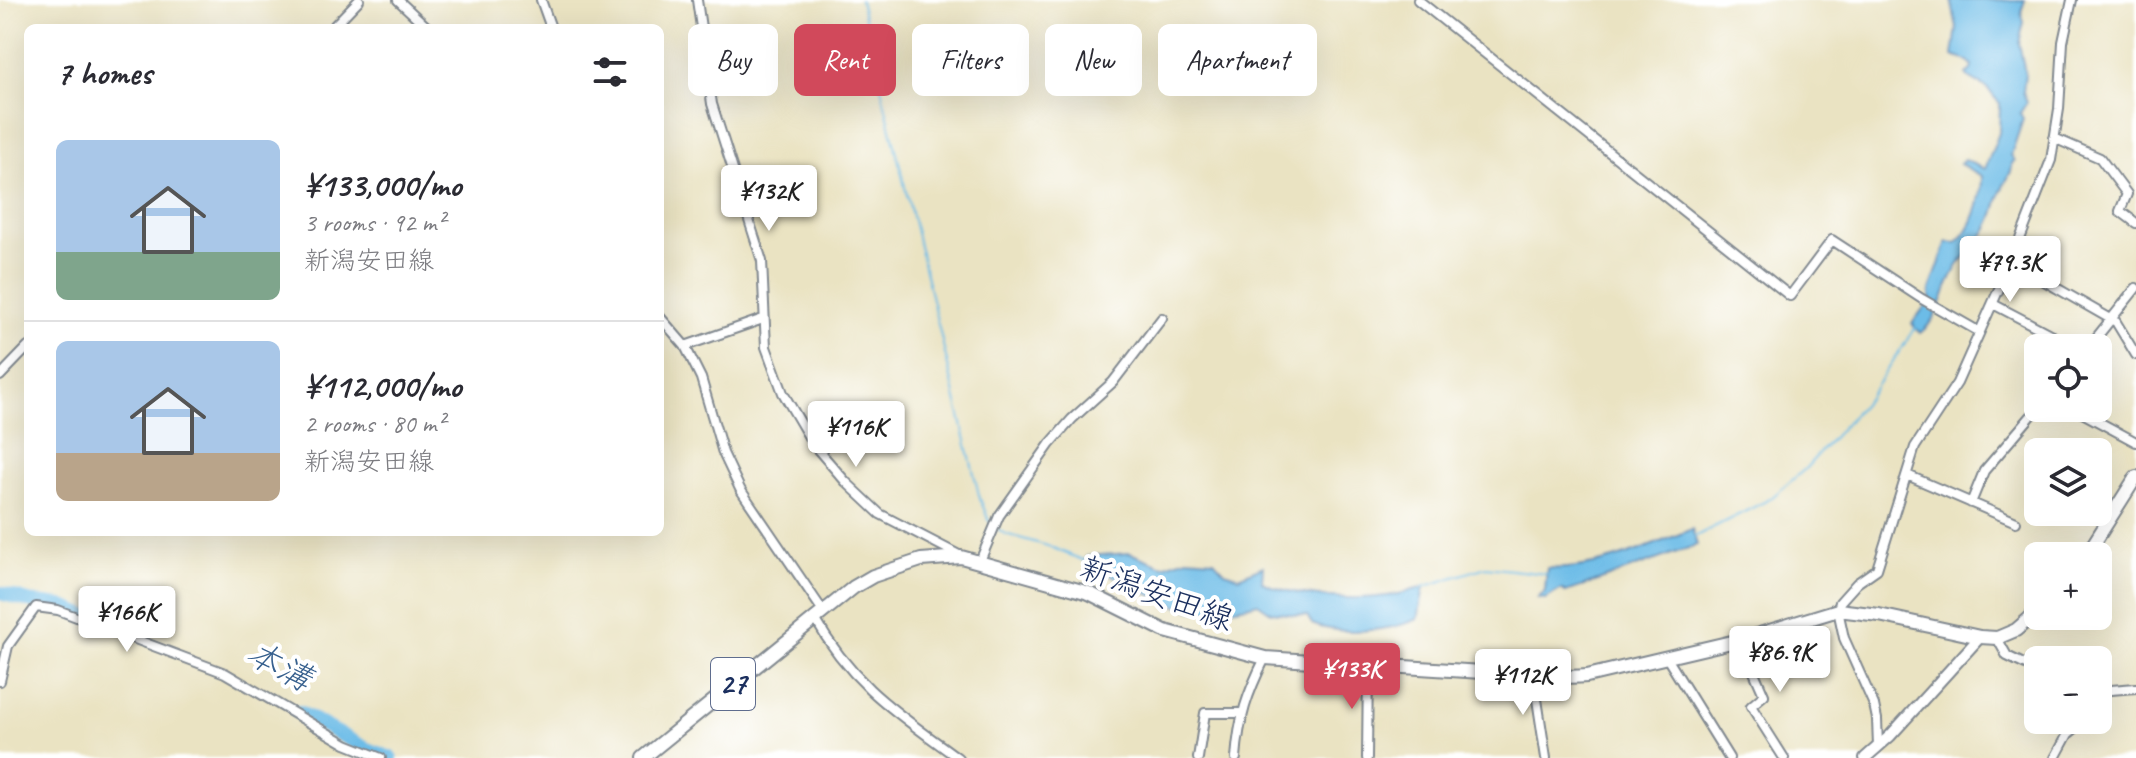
<!DOCTYPE html>
<html lang="en">
<head>
<meta charset="utf-8">
<style>
  :root { --surface:#fff; --page:#f7f7f7; --text:#2b2b33; --muted:#7c7c81; --line:#e1e1e2; --accent:#d1495b }
  body { margin:0; font-family:Caveat,"Klee One",sans-serif; background:var(--page); color:var(--text); height:100vh; display:flex; flex-direction:column; font-size:30px; white-space:nowrap }
  * { box-sizing:border-box; margin:0 }
  p { font-size:26px; color:var(--muted) }
  .icon { flex:none; width:44px; height:44px; fill:none; stroke:currentColor; stroke-width:2; stroke-linecap:round; stroke-linejoin:round }
  .map { position:relative; flex:1; overflow:hidden }
  .side { position:absolute; left:24px; top:24px; width:640px; height:512px; display:flex; flex-direction:column; background:var(--surface); border-radius:12px; box-shadow:0 8px 32px #0002 }
  .side>* { flex:none }
  .banner { position:absolute; left:688px; top:24px; width:760px; height:72px; display:flex; gap:16px }
  .controls { position:absolute; left:2024px; top:334px; display:grid; gap:16px }
  .controls a { display:grid; place-items:center; width:88px; height:88px; border-radius:12px; background:var(--surface); box-shadow:0 8px 32px #0002; font-size:40px }
  .price { position:absolute; translate:-50% -68px; padding:0 18px; border-radius:8px; background:#fff; color:#222; font-size:26px; line-height:52px; filter:drop-shadow(0 2px 4px #0008) }
  .price::after { content:''; position:absolute; left:50%; top:48px; width:24px; height:18px; margin-left:-12px; background:inherit; clip-path:polygon(0 0,100% 0,50% 100%) }
  .price.current { background:var(--accent); color:#fff }
  ul { padding:0; list-style:none }
  li { display:flex; align-items:center; gap:24px; height:200px; padding:0 32px }
  li+li { border-top:2px solid var(--line) }
  li span { display:grid; place-items:center; flex:none; width:224px; height:160px; border-radius:12px; color:#555 }
  li>.icon { margin-inline-start:auto }
  span .icon { width:96px; height:96px; fill:#fffc; stroke-width:1 }
  li b { font-size:34px }
  h2 { display:flex; justify-content:space-between; align-items:center; height:96px; padding:0 32px; font-size:34px }
  .pill { padding:0 28px; border-radius:12px; background:var(--surface); box-shadow:0 8px 32px #0002; font-size:28px; line-height:72px }
  .pill.current { background:var(--accent); color:#fff }
  .map>svg:first-child { display:block }
  .water { fill:#6cbce7; stroke:#4476a2; stroke-width:2 }
  .lines { fill:none; stroke-linecap:round; stroke-linejoin:round }
  .stream { stroke:#6cbce7; stroke-width:2 }
  .river { stroke:#6cbce7; stroke-width:14 }
  .minor-casing { stroke:#828990; stroke-width:12 }
  .tertiary-casing { stroke:#828990; stroke-width:14 }
  .primary-casing { stroke:#828990; stroke-width:16 }
  .minor { stroke:#fff; stroke-width:8 }
  .tertiary { stroke:#fff; stroke-width:10 }
  .primary { stroke:#fff; stroke-width:12 }
  .labels { text-anchor:middle; stroke-width:8; stroke-linejoin:round; paint-order:stroke }
  .shield { fill:#fff; stroke:#5f6d8e; stroke-width:2 }
  .shield-label { font-size:30px; font-weight:bold; fill:#1b2f5e }
  .street-label { font-size:32px; fill:#1b2f5e; stroke:#fff }
  .water-label { font-size:34px; font-style:italic; fill:#37608e; stroke:#fff }
</style>
</head>
<body>
<div class="map">
<svg width="2136" height="758" viewBox="0 0 2136 758">
  <rect width="100%" height="100%" fill="#fff"/>
  <filter id="ink" filterUnits="userSpaceOnUse"><feTurbulence type="fractalNoise" baseFrequency=".0125" numOctaves="2"/><feDisplacementMap in="SourceGraphic" scale="16" xChannelSelector="R" yChannelSelector="G"/><feConvolveMatrix kernelMatrix="1 2 1 2 8 2 1 2 1" color-interpolation-filters="sRGB"/></filter>
  <filter id="wash" filterUnits="userSpaceOnUse"><feTurbulence type="fractalNoise" baseFrequency=".006" numOctaves="4" result="noise"/><feDisplacementMap in="SourceGraphic" scale="32" xChannelSelector="R" yChannelSelector="G"/><feGaussianBlur stdDeviation="1.8" result="paint"/><feColorMatrix in="noise" values="0 0 0 0 0 0 0 0 0 0 0 0 0 0 0 0 0 1.4 0 .05"/><feComposite in="paint" operator="in"/></filter>
  <g filter="url(#wash)">
    <rect width="100%" height="100%" fill="#eae3c2"/>
    <path class="water" d="M1951,0h74l-4,12 3,10 -5,21 6,30 -2,19 4,10 -7,11 3,6 -12,36 4,6 -3,2c1,10 -7,18 -11,28 -4,11 -6,25 -12,35 -8,15 -19,24 -30,38 -14,19 -17,53 -39,69l-8,-9 18,-25v-9l17,-48 9,1c18,-14 26,-45 26,-67l-22,-12 4,-4 21,9 14,-36 1,-30c-5,-4 -9,-11 -13,-15 -8,-6 -15,-5 -21,-14l5,-4 1,-5 -4,-4 -15,-5 4,-29z
      M1692,529l5,16 -113,41 -19,6 -3,-3 -17,10 -7,-1 7,-7 2,-23c47,4 101,-21 145,-39z
      M1130,553l33,13 24,-8 27,2 11,12 14,5 24,-11 -1,16c31,15 91,19 125,14 12,-1 25,-6 37,-9l-6,32c-27,12 -79,17 -106,5l-5,-8 -36,-4 -13,-9c-60,16 -77,8 -130,-20 -14,-8 -31,-12 -44,-22l3,-5z"/>
    <g class="lines">
      <path class="stream" d="M860,0l120,499 9,22 4,4
        M998,529l7,5 43,12 37,15
        M1692,538l78,-39 35,-30 63,-71 48,-71
        M1423,587l63,-20 60,7"/>
      <path class="river" d="M0,593l36,10 25,3 45,18
        M299,712l66,36 26,10"/>
    </g>
  </g>
  <g filter="url(#ink)">
    <g class="lines">
      <g class="minor-casing">
        <path id="minor" d="M398,0l30,28
          M541,0l10,28
          M697,0l15,104 50,157 4,86 17,46 30,51 33,38 34,32 79,41
          M1418,0l372,296 42,-56 90,59 56,32
          M332,28l27,-28
          M2054,138l46,20 27,36 -7,17 16,12
          M2011,262l105,60 20,33
          M1993,304l57,30 18,14
          M660,317l25,29 16,32 22,75 17,36 83,122
          M685,346l78,-27
          M2088,348l48,-60
          M0,376l28,-29
          M2073,408l63,34
          M1907,475l109,47
          M1971,503l13,-32 54,-63
          M980,561l19,-45 51,-72 22,-25 41,-37 49,-64
          M814,617c38,68 83,96 144,141
          M1997,638l10,18 31,15
          M1740,640l24,55 -13,11 33,52
          M1667,658l62,100
          M1533,673l13,85
          M0,681l8,-35 28,-39 22,3 167,63 121,71 35,14
          M2098,691l38,-3
          M1878,746l-1,-27 -3,-14 -30,-67 -6,-28 2,-8 17,-19 20,-14 38,-122 42,-64 54,-121 40,-102 8,-51 4,-67 9,-42
          M1198,758l7,-45h38
          M1236,758c3,-40 11,-64 29,-100
          M1367,758l1,-94
          M2055,758l13,-24 17,-14"/>
      </g>
      <g class="tertiary-casing">
        <path id="tertiary" d="M1865,758l25,-22 90,-99"/>
      </g>
      <g class="primary-casing">
        <path id="primary" d="M2086,556l50,-79
          M643,758l211,-171 19,-11 48,-16 40,-3 128,36 76,38 100,27 232,15c31,0 60,6 90,3l153,-36 98,-30 41,5 101,22 17,1 19,-8 22,-19"/>
      </g>
      <use href="#minor" class="minor"/>
      <use href="#tertiary" class="tertiary"/>
      <use href="#primary" class="primary"/>
    </g>
  </g>
  <g class="labels">
    <rect class="shield" x="711" y="658" width="44" height="52" rx="6"/>
    <g class="shield-label">
      <text x="733" y="694">27</text>
    </g>
    <g class="street-label">
      <text transform="translate(1157 593) rotate(20)" y="11">新潟安田線</text>
    </g>
    <g class="water-label">
      <text transform="translate(280 665) rotate(28)" y="12">本溝</text>
    </g>
  </g>
</svg>
<div class="controls">
<a><svg class="icon" aria-label="locate" viewBox="0 0 24 24"><circle cx="12" cy="12" r="6"/><path d="M12 2v4M12 18v4M2 12h4M18 12h4"/></svg></a>
<a><svg class="icon" aria-label="layers" viewBox="0 0 24 24"><path d="M12 4l9 5-9 5-9-5zM3 14l9 5 9-5"/></svg></a>
<a>+</a>
<a>−</a>
</div>
<b class="price" style="left:769px;top:233px">¥132K</b>
<b class="price" style="left:2010px;top:304px">¥79.3K</b>
<b class="price" style="left:856px;top:469px">¥116K</b>
<b class="price" style="left:127px;top:654px">¥166K</b>
<b class="price" style="left:1780px;top:694px">¥86.9K</b>
<b class="price current" style="left:1352px;top:711px">¥133K</b>
<b class="price" style="left:1523px;top:717px">¥112K</b>
<div class="banner">
<a class="pill">Buy</a>
<a class="pill current">Rent</a>
<a class="pill">Filters</a>
<a class="pill">New</a>
<a class="pill">Apartment</a>
</div>
<section class="side">
<h2>7 homes<svg class="icon" aria-label="filters" viewBox="0 0 24 24"><path d="M4 7h16M4 17h16"/><circle cx="9" cy="7" r="2"/><circle cx="15" cy="17" r="2"/></svg></h2>
<ul>
<li><span style="background:linear-gradient(#a9c7e8 70%,#7fa58c 0)"><svg class="icon" aria-label="home" viewBox="0 0 24 24"><path d="M3 11l9-7 9 7M6 9v11h12V9"/></svg></span><div><b>¥133,000/mo</b><p>3 rooms · 92 m²</p><p>新潟安田線</p></div></li>
<li><span style="background:linear-gradient(#a9c7e8 70%,#b9a48a 0)"><svg class="icon" aria-label="home" viewBox="0 0 24 24"><path d="M3 11l9-7 9 7M6 9v11h12V9"/></svg></span><div><b>¥112,000/mo</b><p>2 rooms · 80 m²</p><p>新潟安田線</p></div></li>
</ul>
</section>
</div>
</body>
</html>
